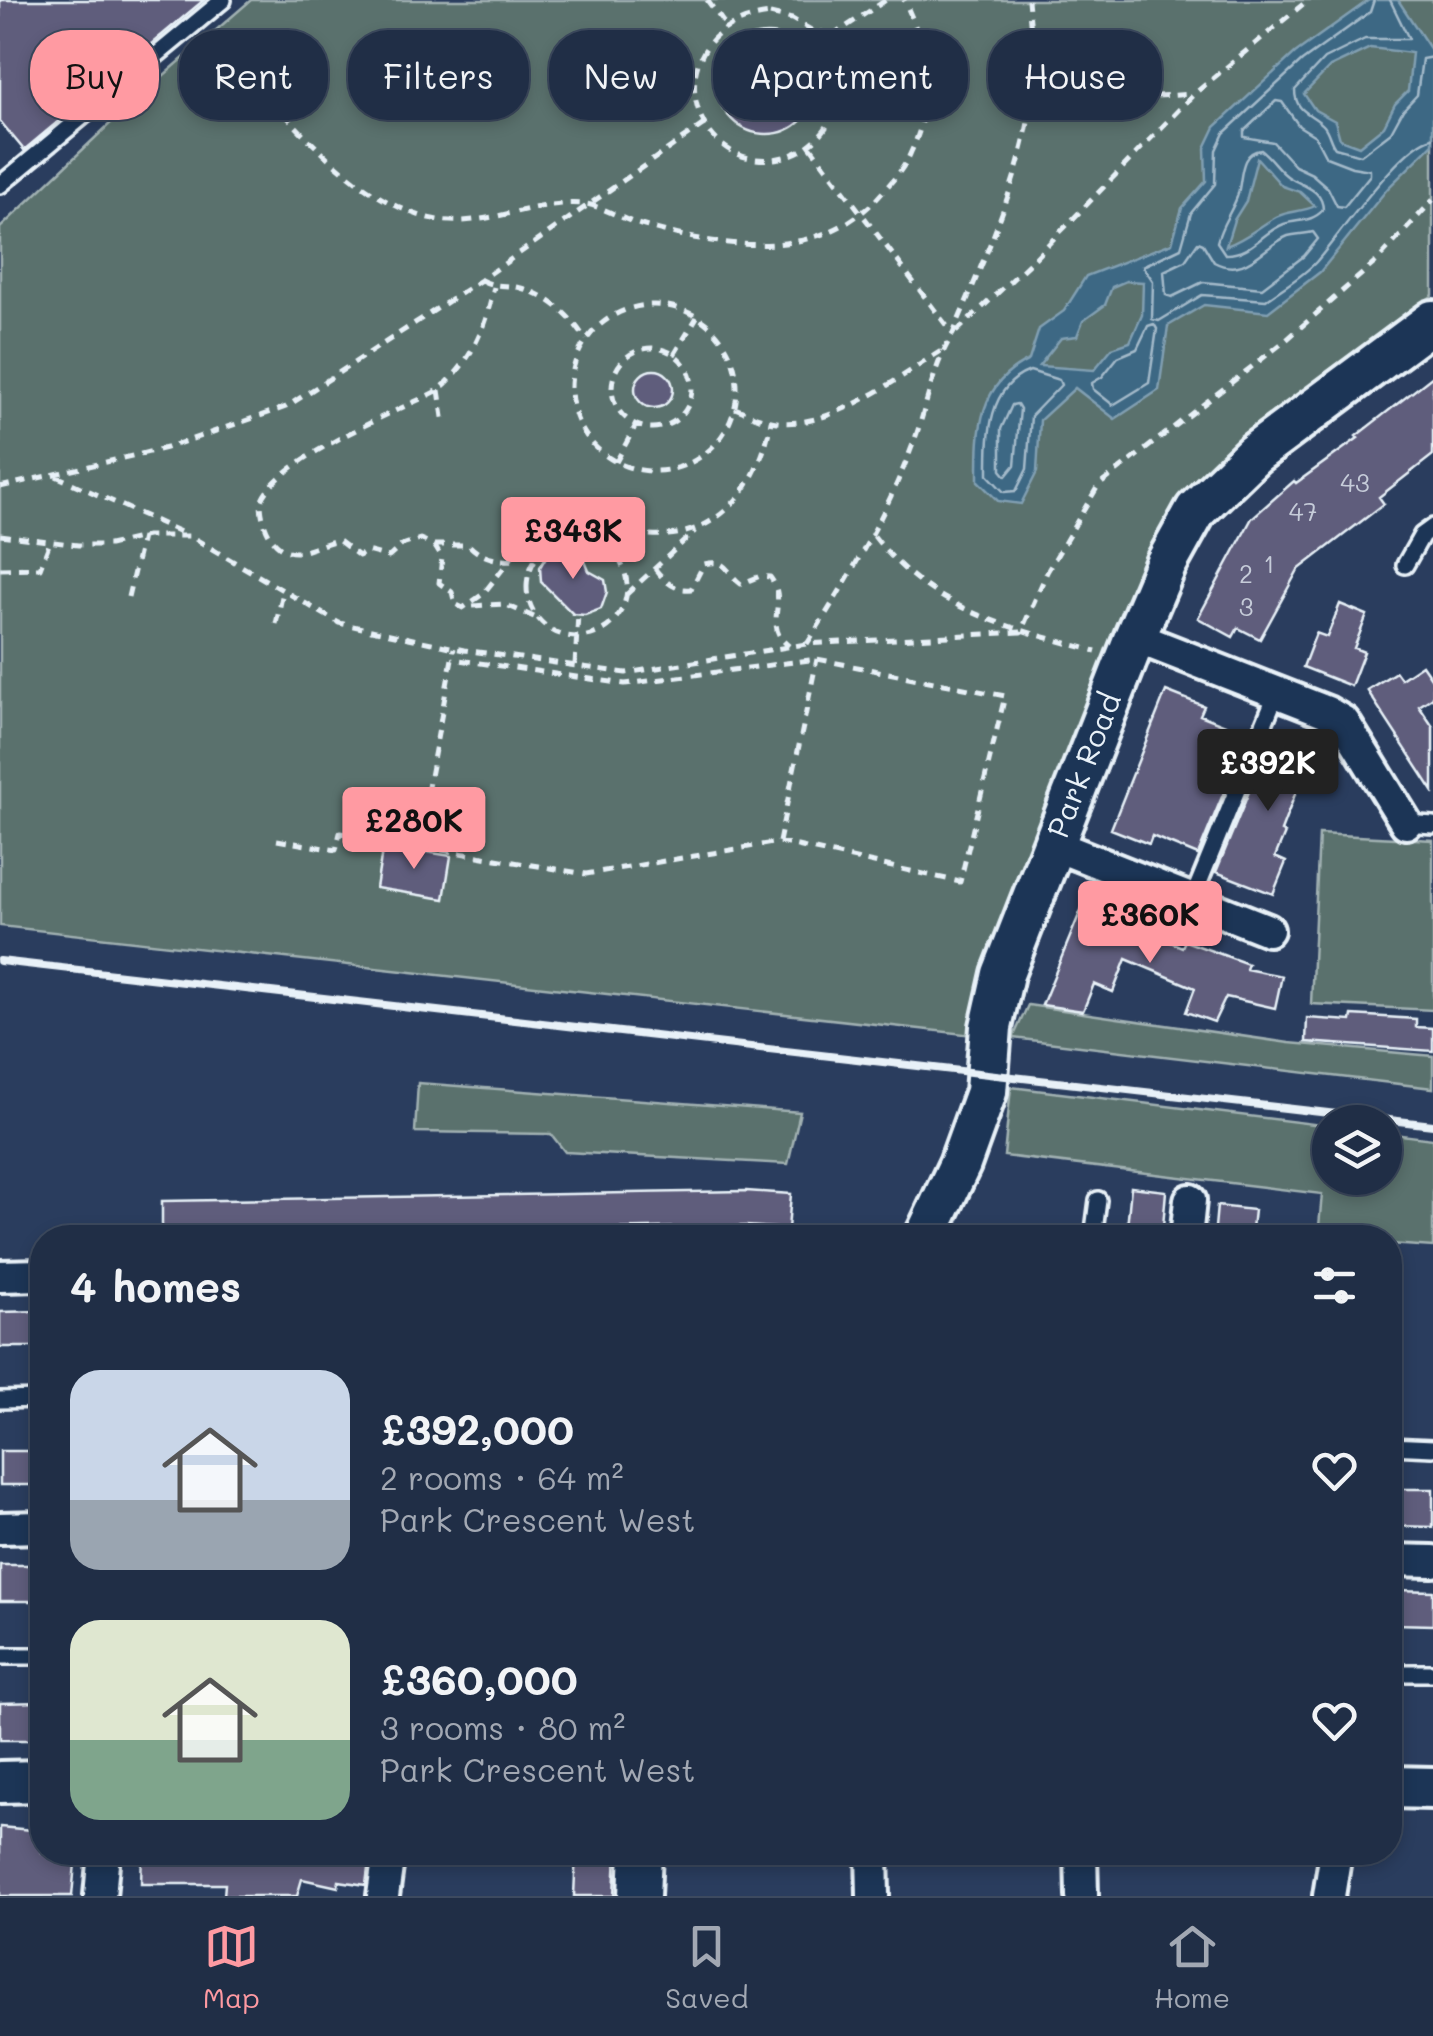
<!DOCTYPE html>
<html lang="en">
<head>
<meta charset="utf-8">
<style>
  :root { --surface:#202e46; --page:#2d3a51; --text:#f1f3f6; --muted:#a2a8b3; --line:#3d4a5f; --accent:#ff9aa2 }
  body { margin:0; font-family:Mali,sans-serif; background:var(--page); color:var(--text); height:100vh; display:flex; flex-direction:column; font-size:38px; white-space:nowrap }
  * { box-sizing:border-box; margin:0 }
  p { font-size:32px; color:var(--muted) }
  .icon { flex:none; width:55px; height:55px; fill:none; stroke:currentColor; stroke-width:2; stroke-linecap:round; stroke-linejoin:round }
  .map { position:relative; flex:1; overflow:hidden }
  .sheet { position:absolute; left:30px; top:1225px; width:1372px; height:640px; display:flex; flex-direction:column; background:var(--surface); border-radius:40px; box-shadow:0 5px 15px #0003,0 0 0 2px var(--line) }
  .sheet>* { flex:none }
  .hud { position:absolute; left:30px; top:30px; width:1375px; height:90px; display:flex; gap:20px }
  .fabs { position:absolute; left:1312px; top:1105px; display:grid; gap:20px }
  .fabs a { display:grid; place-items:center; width:90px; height:90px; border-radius:50%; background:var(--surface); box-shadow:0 5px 15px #0003,0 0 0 2px var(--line); font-size:50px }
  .price { position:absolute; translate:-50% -85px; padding:0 22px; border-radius:10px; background:var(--accent); color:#111; font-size:32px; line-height:65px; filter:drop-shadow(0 2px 5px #0008) }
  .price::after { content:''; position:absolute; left:50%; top:60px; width:30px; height:22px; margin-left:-15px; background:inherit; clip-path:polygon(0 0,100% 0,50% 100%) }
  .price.active { background:#222; color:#fff }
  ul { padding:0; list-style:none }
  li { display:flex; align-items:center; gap:30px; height:250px; padding:0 40px }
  li span { display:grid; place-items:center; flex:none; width:280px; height:200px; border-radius:30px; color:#555 }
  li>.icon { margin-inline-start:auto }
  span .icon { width:120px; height:120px; fill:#fffc; stroke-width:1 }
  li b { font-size:42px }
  h2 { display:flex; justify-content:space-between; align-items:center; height:120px; padding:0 40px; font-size:42px }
  .chip { padding:0 35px; border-radius:40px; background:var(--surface); box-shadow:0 5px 15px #0003,0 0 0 2px var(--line); font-size:35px; line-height:90px }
  .chip.active { background:var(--accent); color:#111 }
  .tabs { display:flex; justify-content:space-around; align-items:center; height:140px; border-top:2px solid var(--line); background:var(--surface); font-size:28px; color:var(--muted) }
  .tabs a { display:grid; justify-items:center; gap:5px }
  .tabs .active { color:var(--accent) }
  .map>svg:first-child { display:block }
  .green { fill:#5a716d; stroke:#a1b1b2; stroke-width:2.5 }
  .water { fill:#3d6884; stroke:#819fb2; stroke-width:2.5; fill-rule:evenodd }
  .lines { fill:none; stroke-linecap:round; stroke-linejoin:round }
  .shore { stroke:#a4baca; stroke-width:2.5 }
  .building { fill:#5e5d7c; stroke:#e8f1f8; stroke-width:2.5 }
  .lane-casing { stroke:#e8f1f8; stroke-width:22 }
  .street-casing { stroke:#e8f1f8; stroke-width:38 }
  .secondary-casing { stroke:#e8f1f8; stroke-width:48 }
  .path { stroke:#e8f1f8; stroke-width:5; stroke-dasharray:10 8; stroke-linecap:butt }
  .lane { stroke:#1d3557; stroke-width:15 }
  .street { stroke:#1d3557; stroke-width:30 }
  .secondary { stroke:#1d3557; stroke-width:40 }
  .rail { stroke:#e8f1f8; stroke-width:8 }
  .labels { text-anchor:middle; stroke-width:9; stroke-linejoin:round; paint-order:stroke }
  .number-label { font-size:25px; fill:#c6ccd9 }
  .street-label { font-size:30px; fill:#e8f1f8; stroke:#1d3557 }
</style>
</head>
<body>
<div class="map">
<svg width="1433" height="1896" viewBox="0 0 1433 1896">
  <rect width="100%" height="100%" fill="#2a3d5e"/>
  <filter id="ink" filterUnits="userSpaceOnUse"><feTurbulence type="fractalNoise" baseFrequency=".01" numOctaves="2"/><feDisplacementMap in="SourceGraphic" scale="20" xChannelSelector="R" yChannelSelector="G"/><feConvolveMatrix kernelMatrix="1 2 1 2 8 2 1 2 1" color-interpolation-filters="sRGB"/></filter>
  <g filter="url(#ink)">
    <path class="green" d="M251,0h1182v295l-181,137 -57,56 -222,547 -973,-109v-698l134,-127z
      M1319,834l114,6v170l-122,-6z
      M1028,1005l261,38 144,13v32l-420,-50z
      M418,1083l382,29 -12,52 -223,-12 -14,-18 -136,-2z
      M1011,1087l319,39v52h55v-45l48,6v108l-43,-3v-6l-72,-1 4,-43 -318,-38z"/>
    <path class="water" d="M1369,0h29l35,53v91l-45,44 -68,84 -52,40 -64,-7 -36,21 -9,64 -44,29 -40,-31 -35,32 -3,52 -16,32 -23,-3 -20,-20c0,-51 -1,-96 51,-121l10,-31 25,-18 22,-35 86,-33 10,-35 24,-27 -1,-33 10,-21 80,-74zM1370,48l42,5 -4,38 -13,13 -11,22 -25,20 -19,-7 -5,-18 -20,-11 -11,-16 26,-27zM1257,158l25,28 18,6 15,14c-12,6 -28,5 -39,11 -18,10 -30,22 -50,29l8,-26 12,-19zM1126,281l17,1 -1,33 -12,27 -18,6 -18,22 -55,-4 22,-28 16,-2 6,-15 22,-16 7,-18z"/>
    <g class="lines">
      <path class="shore" d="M1374,0l-4,12 -68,49 -78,72 -8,17 -1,34 -24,29 -10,35 -38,18 10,15 -1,38 7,2 43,-26 64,5c16,-12 36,-23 50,-38 22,-25 88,-121 117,-124
        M1390,0l19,39h-44l-41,20 -29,31c0,23 17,23 29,36 5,6 6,16 11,22l26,7 30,-23 12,-22 14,-15 5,-36 11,-2
        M1276,101l6,1 17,24 16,10 11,21 26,10 18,3v5l-26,32 -7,-1 -9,-18 -16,-14 -17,-8 -22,-24 -29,-5v-6z
        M1261,150c11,8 18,22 29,28 15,9 33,12 33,32 -12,13 -24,9 -39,14 -22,8 -33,31 -59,30l-8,-12c4,-17 14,-29 20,-45 6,-17 1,-45 24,-47z
        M1313,232l5,7 -14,17 -42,32 -59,-6 -31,15 -6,-2 -2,-24 21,-10 13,-19 5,2 11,18c32,17 49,-16 74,-26 8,-2 17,-2 25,-4z
        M1154,324l3,5 -8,54 -36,22 -20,-16 -1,-6 10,-6 16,-20 19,-8 11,-23z
        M1030,371l29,9 2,5 -30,31 -4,53 -11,22 -12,1 -16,-17c0,-38 -1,-88 42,-104z
        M1012,405l5,-1 3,5 -5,56 -9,11 -5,-6v-41z"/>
    </g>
    <path class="building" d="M0,0h204l-180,150 -24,-29z
      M717 84a50 50 0 1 1 100 0a50 50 0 1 1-100 0Z
      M635 389a19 19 0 1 1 38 0a19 19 0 1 1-38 0Z
      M1433,376v79l-54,42 5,7 -86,66 -38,69 -22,-11 -5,9 -35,-19 54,-100 42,-37 2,2 62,-45 -2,-2z
      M561,548h12l10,8 6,15 16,9 2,12 -6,17 -16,6 -12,-1 -32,-32 -1,-15 9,-15z
      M1340,604l27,11 -13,33 10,4 -13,34 -48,-19 13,-34 11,4z
      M1422,665l11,16v16l-14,9 14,21v64l-66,-101 29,-18 5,7z
      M1166,691l38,15 -4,9 48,19 -50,121 -46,-19 -3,8 -38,-15z
      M1274,731l47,19 -14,34 -7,-3 -19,50 4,2 -10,24 11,5 -13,32 -57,-22z
      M383,845l68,11 -7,43 -68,-11z
      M1086,898l38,15 -4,8 62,26 3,-6 63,23 -2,5 36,7 -7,32 -49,-11 -12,25 -28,-10 9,-24 -69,-29 -13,33 -19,-8 -11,27 -41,-6z
      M1352,1015l64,4v8l17,1v23l-127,-9 1,-24 44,3z
      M1131,1187l35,4 -4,47h-36z
      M746,1191l45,3 -3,35 -42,-3 -584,12v-37z
      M1217,1206l37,4 -3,28h-37z
      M42,1311v36h-42v-35z
      M0,1451h42v34h-42z
      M1395,1489h38v38l-38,-1z
      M0,1565h42v36h-42z
      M1395,1590l38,1v34l-39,-1z
      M42,1702v38h-42v-37z
      M0,1827l42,4v21h34l-4,44h-72z
      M142,1852h228l-4,33 -27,-4 -1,6 -36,-8 -5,17h-73l1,-12h-84z
      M576,1852h40l-2,44h-40z"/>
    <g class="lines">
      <g class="lane-casing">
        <path id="lane" d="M0,185l223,-185
          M1405,565l17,-30 11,-8
          M1406,823l27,2
          M1192,900l85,-208
          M1093,1238l5,-38
          M0,1400l42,-1
          M1390,1446l43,2
          M0,1656h42
          M1390,1673h43"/>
      </g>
      <g class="street-casing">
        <path id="street" d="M1135,637l192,75 17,10 62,101
          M1054,845l214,85
          M1186,1238l4,-38
          M0,1276l42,-1
          M0,1528l42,-1
          M1390,1560l43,1
          M872,1852l1,44
          M1081,1852l1,44
          M100,1896l4,-44
          M383,1896l6,-44
          M1329,1896l7,-44"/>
      </g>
      <g class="secondary-casing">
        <g id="secondary">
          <path id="s1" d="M925,1238l35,-74 26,-72 5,-65 12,-53 132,-337 31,-73 30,-54 58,-56 179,-133"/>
          <path d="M0,1782l42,-1"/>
          <path d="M1390,1787l43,1"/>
          <path d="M639,1896l2,-44"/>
        </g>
      </g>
      <path class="path" d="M707,0l19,26
        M770,14l22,5 26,15 4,-2 8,3 3,7 -4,7c12,29 14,61 -9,86 -13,14 -27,21 -46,24 -88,11 -121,-131 -4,-145z
        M214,31c55,64 123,158 207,185 56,18 107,-17 164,-12 14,1 39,16 56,21 80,23 179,39 240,-31 12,-14 23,-25 30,-42 25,-54 18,-100 -7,-152
        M832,36l54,-36
        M1033,39c39,61 92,60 158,55
        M810,146l143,188
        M481,280c15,8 25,4 40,8 28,8 49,27 65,52
        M571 388a83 83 0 1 1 166 0a83 83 0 1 1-166 0Z
        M956,332l78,-73 160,-165 114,-94
        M612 388a40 40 0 1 1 80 0a40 40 0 1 1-80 0Z
        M674,355l23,-38
        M439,390l5,34
        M735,408c12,5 24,11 36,13 56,12 125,-42 170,-70
        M616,462l20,-37
        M56,476l131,59
        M0,487l166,-39 120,-41 195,-127 223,-156
        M0,535l78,10h31l38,-9h43l149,87 125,27 162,23 180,-29 215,-12 26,-60 51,-86 187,-145 93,-81 55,-60
        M874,536c58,76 135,91 222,115
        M527 587a50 50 0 1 1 100 0a50 50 0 1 1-100 0Z
        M434,545h35c10,11 26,16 41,15l-27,34 -20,14 -8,-4 -3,-12 -13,-9 3,-25 -8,-13 -14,-6 -18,6 -13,12 -22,-6 -8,5 -21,-16c-14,3 -28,11 -41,12 -25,1 -36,-29 -36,-49 12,-42 137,-92 178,-113 33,-29 46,-61 55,-103
        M510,560c8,-15 17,-34 35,-40 36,-12 62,9 97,14 73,11 118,-47 129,-113
        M0,569l40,-1 10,-26
        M655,569c10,12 19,22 36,20l13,-25c24,-6 22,9 37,20l19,-8 10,1c20,25 -9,48 19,69
        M627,594l68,-63
        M128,597l14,-60
        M473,606l31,-2 30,13
        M276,624l7,-32
        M807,644c41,-65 79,-128 106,-200 14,-36 19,-77 40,-110 29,-72 73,-164 79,-242 2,-30 -1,-61 -4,-92
        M575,665l3,-51
        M277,840l59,10 4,-17 246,41 193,-32 181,40 45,-186 -188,-37 -192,25 -173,-25
        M779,842l38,-183
        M417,846l37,-198"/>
      <use href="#lane" class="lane"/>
      <use href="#street" class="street"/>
      <use href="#secondary" class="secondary"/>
      <path class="rail" d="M0,961l1433,164"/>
    </g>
  </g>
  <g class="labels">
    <g class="number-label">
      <text x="1355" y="492">43</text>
      <text x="1303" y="521">47</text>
      <text x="1269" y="573">1</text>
      <text x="1246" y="583">2</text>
      <text x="1246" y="616">3</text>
    </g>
    <g class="street-label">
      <text dy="10" stroke="none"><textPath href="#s1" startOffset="502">Park Road</textPath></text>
    </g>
  </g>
</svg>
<div class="fabs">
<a><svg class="icon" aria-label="layers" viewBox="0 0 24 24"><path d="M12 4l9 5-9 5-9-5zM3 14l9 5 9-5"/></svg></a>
</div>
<b class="price" style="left:573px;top:582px">£343K</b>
<b class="price active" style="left:1268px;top:814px">£392K</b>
<b class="price" style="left:414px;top:872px">£280K</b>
<b class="price" style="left:1150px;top:966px">£360K</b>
<div class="hud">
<a class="chip active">Buy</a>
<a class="chip">Rent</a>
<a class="chip">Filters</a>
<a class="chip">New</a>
<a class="chip">Apartment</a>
<a class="chip">House</a>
</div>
<section class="sheet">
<h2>4 homes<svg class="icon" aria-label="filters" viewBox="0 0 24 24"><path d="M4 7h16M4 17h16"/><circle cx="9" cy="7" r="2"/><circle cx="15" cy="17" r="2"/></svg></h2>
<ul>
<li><span style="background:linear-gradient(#c9d6e8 65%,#9aa5b1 0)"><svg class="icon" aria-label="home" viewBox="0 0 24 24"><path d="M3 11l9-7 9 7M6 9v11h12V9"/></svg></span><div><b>£392,000</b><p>2 rooms · 64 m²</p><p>Park Crescent West</p></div><svg class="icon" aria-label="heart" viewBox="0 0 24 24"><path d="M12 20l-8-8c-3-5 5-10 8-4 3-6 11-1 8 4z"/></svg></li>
<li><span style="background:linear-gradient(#dfe7d0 60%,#7fa58c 0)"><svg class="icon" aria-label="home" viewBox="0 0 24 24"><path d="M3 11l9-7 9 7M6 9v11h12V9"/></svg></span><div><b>£360,000</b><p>3 rooms · 80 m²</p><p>Park Crescent West</p></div><svg class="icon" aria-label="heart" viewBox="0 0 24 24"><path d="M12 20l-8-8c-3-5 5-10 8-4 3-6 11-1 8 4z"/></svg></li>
</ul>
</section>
</div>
<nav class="tabs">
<a class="active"><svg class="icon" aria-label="map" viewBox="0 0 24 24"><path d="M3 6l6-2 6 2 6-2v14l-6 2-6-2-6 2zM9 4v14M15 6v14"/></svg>Map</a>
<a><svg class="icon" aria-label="saved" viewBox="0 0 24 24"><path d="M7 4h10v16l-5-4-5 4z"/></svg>Saved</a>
<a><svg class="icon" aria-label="home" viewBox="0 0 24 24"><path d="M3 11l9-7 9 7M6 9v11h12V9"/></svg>Home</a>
</nav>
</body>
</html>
